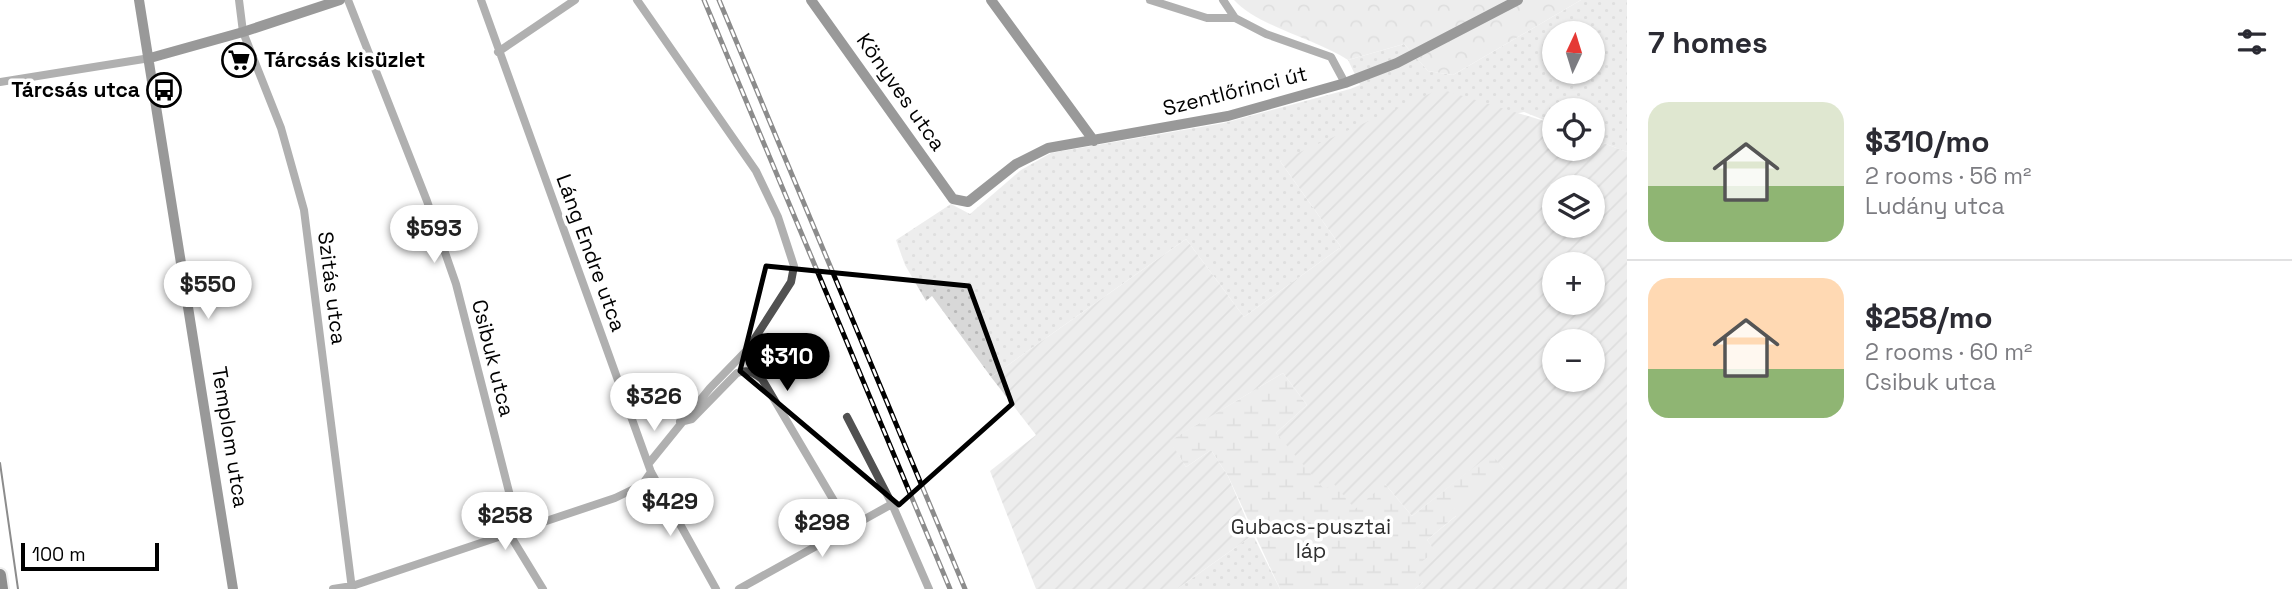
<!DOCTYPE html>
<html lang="en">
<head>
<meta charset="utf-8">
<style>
  :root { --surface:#fff; --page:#f2f2f3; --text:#2b2b33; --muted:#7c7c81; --line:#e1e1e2; --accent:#000 }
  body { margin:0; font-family:"Space Grotesk",sans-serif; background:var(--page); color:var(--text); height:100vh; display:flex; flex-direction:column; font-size:26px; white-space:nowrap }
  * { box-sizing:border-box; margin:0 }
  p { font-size:23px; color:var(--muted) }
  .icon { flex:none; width:38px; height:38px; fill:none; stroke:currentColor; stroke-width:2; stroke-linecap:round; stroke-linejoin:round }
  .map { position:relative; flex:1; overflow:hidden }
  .sheet { display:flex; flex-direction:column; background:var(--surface); width:665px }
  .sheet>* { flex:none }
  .needle { width:46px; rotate:4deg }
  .tools { position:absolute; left:1542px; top:21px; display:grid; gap:14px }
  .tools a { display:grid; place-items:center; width:63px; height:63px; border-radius:50%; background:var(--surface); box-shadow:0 2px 5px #0004; font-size:35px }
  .scale { position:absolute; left:21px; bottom:18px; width:138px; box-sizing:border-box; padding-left:7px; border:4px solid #000; border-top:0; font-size:19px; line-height:24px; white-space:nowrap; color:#000; -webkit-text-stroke:5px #fff; paint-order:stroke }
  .price { position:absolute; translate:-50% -60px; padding:0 16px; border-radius:24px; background:#fff; color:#222; font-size:23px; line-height:46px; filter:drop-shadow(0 2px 4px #0008) }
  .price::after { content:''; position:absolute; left:50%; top:42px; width:21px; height:16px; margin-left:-10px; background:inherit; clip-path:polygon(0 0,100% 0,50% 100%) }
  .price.on { background:var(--accent); color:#fff }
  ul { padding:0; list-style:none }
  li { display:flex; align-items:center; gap:21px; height:175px; padding:0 21px }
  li+li { border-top:2px solid var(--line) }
  li span { display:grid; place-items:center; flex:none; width:196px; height:140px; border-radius:21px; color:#555 }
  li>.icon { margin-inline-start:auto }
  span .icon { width:84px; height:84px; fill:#fffc; stroke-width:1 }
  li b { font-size:30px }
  h2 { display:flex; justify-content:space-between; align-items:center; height:84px; padding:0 21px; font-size:30px }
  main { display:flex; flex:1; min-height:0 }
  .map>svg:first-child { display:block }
  .grass { fill:url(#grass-dots); fill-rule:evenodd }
  .forest { fill:url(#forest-crowns) }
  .wetland { fill:url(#wetland-marsh) }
  .garden { fill:url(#garden-furrows); fill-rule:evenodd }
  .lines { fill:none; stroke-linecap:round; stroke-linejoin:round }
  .primary-casing { stroke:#dbdbdb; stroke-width:16 }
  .street { stroke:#515151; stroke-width:8 }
  .secondary { stroke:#1e1e1e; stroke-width:10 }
  .primary { stroke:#000; stroke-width:12 }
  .tram { stroke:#000; stroke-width:2 }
  .rail-casing { stroke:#000; stroke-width:5 }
  .rail { stroke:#fff; stroke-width:2.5; stroke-dasharray:8; stroke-linecap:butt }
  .marked { fill:none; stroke:#000; stroke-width:5; stroke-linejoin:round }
  .labels { text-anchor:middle; stroke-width:7; stroke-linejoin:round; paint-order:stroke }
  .poi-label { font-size:21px; font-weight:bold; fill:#000; stroke:#fff; text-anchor:start }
  .street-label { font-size:21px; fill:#000; stroke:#fff }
  .park-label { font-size:21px; fill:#2f2f2f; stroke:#fff }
</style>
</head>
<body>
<main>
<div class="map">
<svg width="1627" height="589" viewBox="0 0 1627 589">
  <defs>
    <pattern id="grass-dots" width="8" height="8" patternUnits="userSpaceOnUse" patternTransform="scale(1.75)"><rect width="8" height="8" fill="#d8d8d8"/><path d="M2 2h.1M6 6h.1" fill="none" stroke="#b8b8b8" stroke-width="1.8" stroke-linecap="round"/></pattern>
    <pattern id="forest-crowns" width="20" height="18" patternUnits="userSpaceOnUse" patternTransform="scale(1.75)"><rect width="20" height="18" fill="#d8d8d8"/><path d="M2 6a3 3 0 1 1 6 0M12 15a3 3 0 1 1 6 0" fill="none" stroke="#b8b8b8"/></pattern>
    <pattern id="wetland-marsh" width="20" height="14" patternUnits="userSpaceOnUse" patternTransform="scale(1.75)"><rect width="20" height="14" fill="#d8d8d8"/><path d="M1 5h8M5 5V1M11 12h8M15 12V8" fill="none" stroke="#b8b8b8"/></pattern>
    <pattern id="garden-furrows" width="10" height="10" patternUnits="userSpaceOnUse" patternTransform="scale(1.75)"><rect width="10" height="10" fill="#d8d8d8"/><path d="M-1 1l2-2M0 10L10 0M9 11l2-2" fill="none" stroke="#b8b8b8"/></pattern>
  </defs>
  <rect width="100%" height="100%" fill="#fff"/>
  <path class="grass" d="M1581,0h46v152l-34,-13 -1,-29h-38v14l-30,-12 -244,49 61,86 -97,70 -58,-78 -195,138 -59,-81 -6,5 -21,-36 -9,-25 55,-36 19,10 51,-44 30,-17 173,-30 126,-34 10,-4 -12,-25 56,-16 24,27 25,4zM1554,33h38v39h-38z
    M1253,535l27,54h-103z"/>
  <path class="forest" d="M1234,0h347l-128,75 -25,-4 -24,-27 -56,16c-32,-21 -91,-34 -114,-60z"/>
  <path class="wetland" d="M1283,373l24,32 -31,28 58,51h51l27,32 79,-63 14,17 -52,40 4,5 -30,25 9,11 -13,31 -8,7h-135l-52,-113 -17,-26 -25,17 -17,-26z"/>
  <path class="garden" d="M1440,89l114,35v25h38l1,-10 34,13v437h-212l8,-7 -9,-14 21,-17 -8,-11 29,-24 -4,-6 52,-41 -13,-15 -79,62 -27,-32 -30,25 -21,-25 -10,5 -48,-56 31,-28 -24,-32 -113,68 16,26 25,-17 17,26 25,59 -76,54h-141l-46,-118 46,-36 -45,-58 195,-138 58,78 97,-70 -61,-86zM1554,187h38v39h-38zM1554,264h38v39h-38zM1554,341h38v39h-38z"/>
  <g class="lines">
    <g class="primary-casing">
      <path id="primary" d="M0,575l2,14"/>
    </g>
    <path class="street" d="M239,0l4,32 38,96 23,82 48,379
      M348,0l79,201 29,83 63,247
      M481,0l170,472 65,117
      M637,0l119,171 22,46 16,49 -3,16 -43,67 -38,39 -60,74
      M1150,0l57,18h28
      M1223,0l12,18 31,16 65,23 14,26
      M498,52l77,-52
      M0,82l150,-24
      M847,417l45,87 37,85
      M680,422l12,-3 45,-46c11,-4 16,-1 25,6l88,149
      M510,535l33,54
      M333,589l19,-3 263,-88 27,-13 9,-13
      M739,589l153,-85"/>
    <path class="secondary" d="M139,0l94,589
      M811,0l142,199 15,3 48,-38 32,-16 180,-32 117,-33 52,-20 121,-63
      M991,0l103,141
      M150,58l93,-26 97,-32"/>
    <use href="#primary" class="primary"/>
    <path class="tram" d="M0,463l18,126"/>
    <g class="rail-casing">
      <path id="rail" d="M704,0l246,589
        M719,0l246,589"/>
    </g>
    <use href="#rail" class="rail"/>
  </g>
  <path d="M0 0H1627V589H0ZM766,266l203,20 43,118 -113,101 -159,-134z" fill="#fff" fill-opacity=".55" fill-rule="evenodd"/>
  <path class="marked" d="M766,266l203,20 43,118 -113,101 -159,-134z"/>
  <defs>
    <g id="supermarket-ring" transform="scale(1.75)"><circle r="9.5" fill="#fff" stroke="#000" stroke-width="1.5"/><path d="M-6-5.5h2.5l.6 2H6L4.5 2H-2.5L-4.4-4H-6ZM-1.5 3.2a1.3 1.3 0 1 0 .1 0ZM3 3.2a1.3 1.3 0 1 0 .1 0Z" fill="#000"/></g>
    <g id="bus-ring" transform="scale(1.75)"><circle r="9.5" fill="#fff" stroke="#000" stroke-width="1.5"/><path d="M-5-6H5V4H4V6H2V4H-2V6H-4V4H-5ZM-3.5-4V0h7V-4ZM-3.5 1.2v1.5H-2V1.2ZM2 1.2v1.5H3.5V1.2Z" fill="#000"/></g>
  </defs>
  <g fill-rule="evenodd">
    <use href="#supermarket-ring" x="239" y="60"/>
    <use href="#bus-ring" x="164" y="90"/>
  </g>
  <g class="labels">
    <g class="poi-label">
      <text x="264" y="67">Tárcsás kisüzlet</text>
      <text x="140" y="97" text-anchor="end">Tárcsás utca</text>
    </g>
    <g class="street-label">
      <text transform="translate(1235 91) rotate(-14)" y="7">Szentlőrinci út</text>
      <text transform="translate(901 92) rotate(55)" y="7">Könyves utca</text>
      <text transform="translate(591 253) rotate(70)" y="7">Láng Endre utca</text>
      <text transform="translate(332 288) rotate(83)" y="7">Szitás utca</text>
      <text transform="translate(493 358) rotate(76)" y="7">Csibuk utca</text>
      <text transform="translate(230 437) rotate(81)" y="7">Templom utca</text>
    </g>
    <g class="park-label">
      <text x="1311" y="534">Gubacs-pusztai<tspan x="1311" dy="24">láp</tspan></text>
    </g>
  </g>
</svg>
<div class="tools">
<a><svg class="needle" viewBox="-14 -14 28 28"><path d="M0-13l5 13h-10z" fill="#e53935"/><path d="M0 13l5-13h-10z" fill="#7c7c81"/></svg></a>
<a><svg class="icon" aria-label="locate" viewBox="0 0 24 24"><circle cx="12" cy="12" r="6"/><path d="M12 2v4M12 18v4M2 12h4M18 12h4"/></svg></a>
<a><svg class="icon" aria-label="layers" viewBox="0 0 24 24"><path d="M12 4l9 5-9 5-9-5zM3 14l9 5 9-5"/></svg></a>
<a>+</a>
<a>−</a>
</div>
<div class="scale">100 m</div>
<b class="price" style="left:434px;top:265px">$593</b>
<b class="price" style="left:208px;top:321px">$550</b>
<b class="price on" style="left:787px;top:393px">$310</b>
<b class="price" style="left:654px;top:433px">$326</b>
<b class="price" style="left:670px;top:538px">$429</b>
<b class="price" style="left:505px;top:552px">$258</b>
<b class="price" style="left:822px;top:559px">$298</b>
</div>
<section class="sheet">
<h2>7 homes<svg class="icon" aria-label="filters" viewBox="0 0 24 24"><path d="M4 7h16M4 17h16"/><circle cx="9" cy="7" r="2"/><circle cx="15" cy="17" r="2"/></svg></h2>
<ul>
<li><span style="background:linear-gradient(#dfe7d0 60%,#8fb573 0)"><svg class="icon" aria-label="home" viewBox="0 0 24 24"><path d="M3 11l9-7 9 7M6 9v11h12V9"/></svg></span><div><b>$310/mo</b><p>2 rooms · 56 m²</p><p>Ludány utca</p></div></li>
<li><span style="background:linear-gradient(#ffd9b3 65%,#8fb573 0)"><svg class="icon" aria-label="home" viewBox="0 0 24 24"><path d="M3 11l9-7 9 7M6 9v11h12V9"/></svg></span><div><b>$258/mo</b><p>2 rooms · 60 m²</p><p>Csibuk utca</p></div></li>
</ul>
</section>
</main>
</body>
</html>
